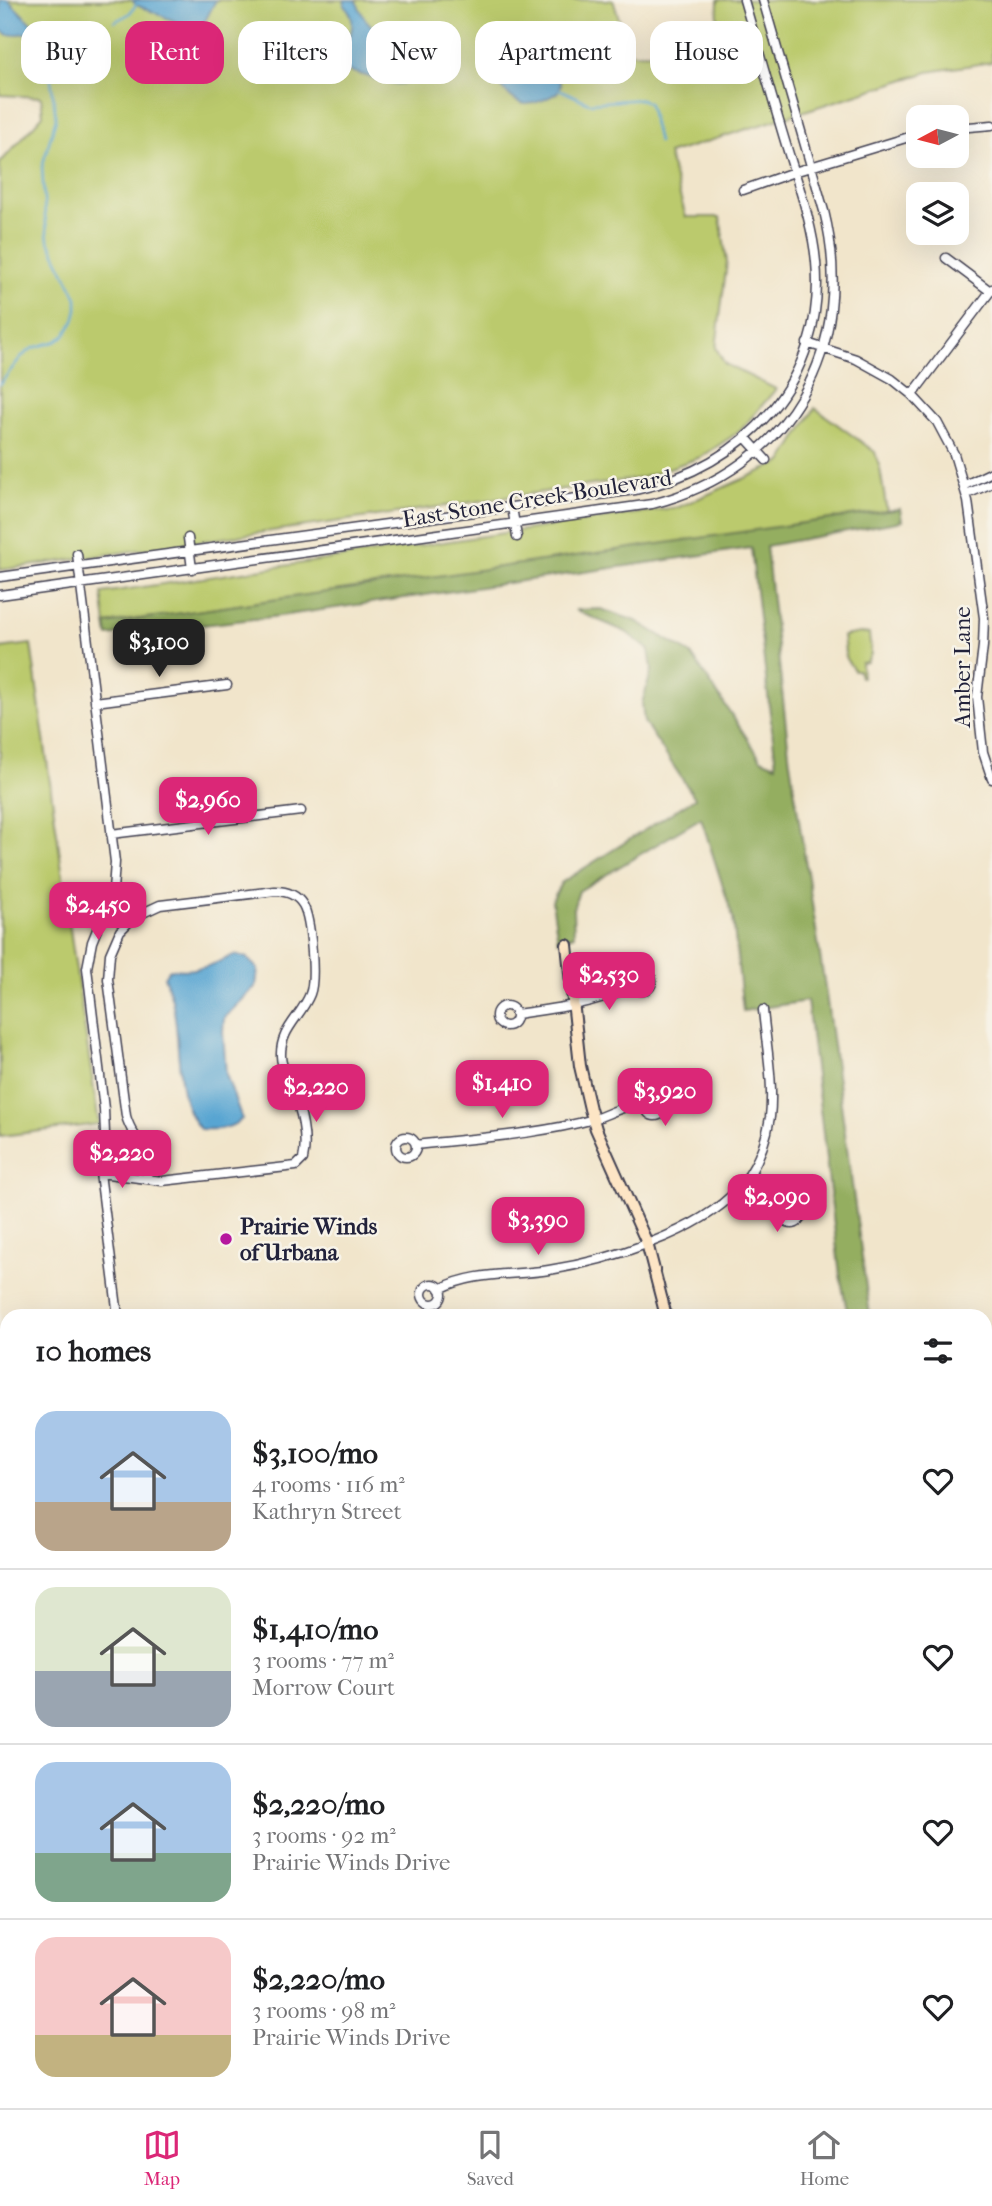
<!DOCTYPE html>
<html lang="en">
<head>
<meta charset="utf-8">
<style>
  :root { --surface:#fff; --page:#f6f6f6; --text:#202124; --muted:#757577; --line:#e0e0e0; --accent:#db2777 }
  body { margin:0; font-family:"IM FELL French Canon",serif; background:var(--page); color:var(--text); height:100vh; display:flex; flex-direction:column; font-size:26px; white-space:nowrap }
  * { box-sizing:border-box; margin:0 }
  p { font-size:23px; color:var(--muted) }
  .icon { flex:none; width:38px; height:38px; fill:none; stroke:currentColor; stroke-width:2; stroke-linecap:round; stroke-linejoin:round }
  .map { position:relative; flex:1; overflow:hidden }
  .panel { position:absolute; left:0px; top:1309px; width:992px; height:800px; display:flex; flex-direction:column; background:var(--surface); border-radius:21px 21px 0 0; box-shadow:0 7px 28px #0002 }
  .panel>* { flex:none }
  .hud { position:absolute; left:21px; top:21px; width:950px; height:63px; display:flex; gap:14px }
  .needle { width:46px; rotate:263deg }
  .controls { position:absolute; left:906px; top:105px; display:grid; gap:14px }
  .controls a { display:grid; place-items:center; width:63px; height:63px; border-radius:14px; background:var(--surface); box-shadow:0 7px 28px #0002; font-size:35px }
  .price { position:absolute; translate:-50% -60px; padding:0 16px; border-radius:14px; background:var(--accent); color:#fff; font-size:23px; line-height:46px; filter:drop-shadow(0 2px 4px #0008) }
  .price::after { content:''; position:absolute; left:50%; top:42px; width:21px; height:16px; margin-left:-10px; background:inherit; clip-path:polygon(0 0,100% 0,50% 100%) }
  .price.on { background:#222; color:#fff }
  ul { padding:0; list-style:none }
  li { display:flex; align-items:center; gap:21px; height:175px; padding:0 35px }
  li+li { border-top:2px solid var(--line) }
  li span { display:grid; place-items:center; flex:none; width:196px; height:140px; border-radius:21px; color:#555 }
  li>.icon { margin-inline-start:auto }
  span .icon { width:84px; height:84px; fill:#fffc; stroke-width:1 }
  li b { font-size:30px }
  h2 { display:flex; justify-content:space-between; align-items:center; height:84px; padding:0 35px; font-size:30px }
  .chip { padding:0 24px; border-radius:21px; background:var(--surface); box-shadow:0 7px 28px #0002; font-size:24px; line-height:63px }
  .chip.on { background:var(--accent); color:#fff }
  .tabs { display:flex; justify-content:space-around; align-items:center; height:98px; border-top:2px solid var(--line); background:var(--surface); font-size:19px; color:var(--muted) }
  .tabs a { display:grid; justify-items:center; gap:4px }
  .tabs .on { color:var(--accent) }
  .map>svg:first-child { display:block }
  .green { fill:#bbca6d; stroke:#6e7654; stroke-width:2 }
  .forest { fill:#94ae60; stroke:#5b684e; stroke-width:2 }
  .water { fill:#59a5d2; stroke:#3e6486; stroke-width:2 }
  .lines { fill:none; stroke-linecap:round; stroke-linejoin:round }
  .stream { stroke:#59a5d2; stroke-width:2.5 }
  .street-casing { stroke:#413f51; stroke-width:11 }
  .secondary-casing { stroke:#413f51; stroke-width:14 }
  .street { stroke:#fff; stroke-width:8 }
  .secondary { stroke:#fde5c5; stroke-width:10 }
  .poi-dot { fill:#b5179e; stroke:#f7f3e8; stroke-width:2.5 }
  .labels { text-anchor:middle; stroke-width:5; stroke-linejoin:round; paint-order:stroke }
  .street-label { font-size:23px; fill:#22223b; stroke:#f7f3e8 }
  .poi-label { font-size:23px; font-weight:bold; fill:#22223b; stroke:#f7f3e8; text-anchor:start }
</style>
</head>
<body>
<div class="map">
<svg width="992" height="2108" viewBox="0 0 992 2108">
  <rect width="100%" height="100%" fill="#f7f3e8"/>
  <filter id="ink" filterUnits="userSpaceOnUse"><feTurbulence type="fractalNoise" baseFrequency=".0143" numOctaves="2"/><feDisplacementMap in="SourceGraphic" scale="14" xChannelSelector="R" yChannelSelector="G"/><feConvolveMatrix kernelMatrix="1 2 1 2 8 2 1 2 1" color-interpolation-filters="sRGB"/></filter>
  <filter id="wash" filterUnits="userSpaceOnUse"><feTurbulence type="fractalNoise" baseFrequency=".00686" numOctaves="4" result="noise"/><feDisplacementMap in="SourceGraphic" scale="28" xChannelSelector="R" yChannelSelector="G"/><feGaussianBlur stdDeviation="1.57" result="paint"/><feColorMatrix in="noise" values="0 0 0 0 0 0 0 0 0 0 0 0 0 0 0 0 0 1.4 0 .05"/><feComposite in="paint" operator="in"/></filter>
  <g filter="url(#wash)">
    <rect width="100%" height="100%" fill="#f1e5cb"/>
    <path class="green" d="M0,0h613l17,53 73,1 14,-9 1,-45h274v62l-64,10 -260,82 18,63h34l7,45 -11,86 9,16 51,25 -36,42 -39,26 -60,21 -641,92v-407l43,-48 -2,-18 -41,-2z
      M815,408l60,44 5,17 7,43 -781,112 -4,-31 577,-86 103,-45z
      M861,633l8,1 2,20 -4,8 -6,1 1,14h-2l-2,-7h-4l-8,-11 -3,-23z
      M31,644l41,299 27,181 -99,12v-488z
      M7,1859v198l-7,1v-198z"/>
    <path class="forest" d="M900,509l2,12 -136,25 24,216 36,232 44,322h-22l-8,-41 -33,-274 -64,10 -10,-93 -32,-100 -122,73 -6,18 1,26 -16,6 -6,-40 9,-18 134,-85 -51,-76 -2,-19 10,-34 -3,-19 -23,-18 -51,-22 26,-1 35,12 55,33 70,105 15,6 -25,-217 -471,68 -172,20 -2,-12z"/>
    <path class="water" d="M0,0h8l32,32 -32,3 -8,-5z
      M132,0h84l-11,21 -9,9 -60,-25z
      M345,0h10c5,7 7,16 12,21 12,16 22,-2 26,26l24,21v11c-21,10 -33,2 -54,-4 -10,-3 -17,-4 -26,-10l2,-19 10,-6c4,-12 6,-25 -5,-35z
      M512,51l30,8 11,6 8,20 -4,8c-10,5 -20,11 -31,11 -17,0 -57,-48 -14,-53z
      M234,955l12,2 12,12 -2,17 -32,32 -1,14 3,42 16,45c-13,11 -26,11 -42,10 -32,-35 -13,-105 -36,-152l5,-8c29,3 39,-2 65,-14z"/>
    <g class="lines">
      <path class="stream" d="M114,22l15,-8 7,-9
        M41,32c16,7 22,-8 37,-9 7,-1 15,2 23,1
        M559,89l30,14 53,-4 7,5 9,38
        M0,384l21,-27 12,-9 24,-7 8,-6 9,-14 3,-12v-11l-29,-59 -3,-23 -3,-49 14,-49 -10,-77 -6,-9"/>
    </g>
  </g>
  <g filter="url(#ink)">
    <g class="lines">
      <g class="street-casing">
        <path id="street" d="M957,128l35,-3
          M743,190l51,-18 125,-38
          M946,258l44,33
          M807,343l49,16 36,20 20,16 25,27 17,32 14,47 16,117 -1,28 -6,51 6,55 9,27
          M912,395l80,-106
          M746,438l20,22
          M965,485l27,-13
          M967,494l25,-11
          M512,507l5,30
          M188,538l4,31
          M77,554l38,308 -2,28 -21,52 -5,26 17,141 1,25 -5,39 18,143
          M0,577l635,-87c110,-23 192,-111 181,-228 -3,-33 -14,-66 -24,-98 -17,-54 -32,-109 -48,-164
          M0,595l652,-91c138,-35 206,-156 172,-293l-61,-211
          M95,702l132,-17
          M111,834l190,-23
          M275,891c11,0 22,4 28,14 8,14 13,74 7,89 -9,23 -30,35 -29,62 0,12 8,23 12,34 8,20 15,48 10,69l-7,7 -134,15 -15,-2c0,-8 2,-14 -1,-22 -5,-15 -16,-25 -20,-41l-18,-137 2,-25 10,-23 14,-14 26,-12z
          M632 981a10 10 0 1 1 20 0a10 10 0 1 1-20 0Z
          M496 1016a10 10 0 1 1 20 0a10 10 0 1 1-20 0Z
          M516,1014c44,-6 76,-10 117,-28
          M646 1107a9 9 0 1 1 18 0a9 9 0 1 1-18 0Z
          M396 1147a10 10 0 1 1 20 0a10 10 0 1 1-20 0Z
          M416,1145c58,-7 121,-10 178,-26 16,-5 34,-17 52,-13
          M100,1173l47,6
          M750,1173l25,17 11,17
          M783 1215a9 9 0 1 1 18 0a9 9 0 1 1-18 0Z
          M422 1294a10 10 0 1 1 20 0a10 10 0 1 1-20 0Z
          M440,1289c34,-18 72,-13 109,-19 57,-9 150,-37 189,-81 18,-20 28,-46 32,-72 4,-34 -4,-73 -7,-107
          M985,1615l7,-1
          M985,1728h7
          M985,1834l7,-1
          M985,1943l7,-1
          M985,2051l7,-1
          M658,2102l1,6
          M873,2102l1,6
          M350,2108l1,-6
          M448,2108l1,-6"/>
      </g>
      <g class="secondary-casing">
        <path id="secondary" d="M567,945l13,121 10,43 6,20 51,114 19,73
          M985,1498l7,-1
          M0,1631l7,-1
          M0,2062l7,-1
          M219,2102l1,6
          M766,2102l1,6"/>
      </g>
      <use href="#street" class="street"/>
      <use href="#secondary" class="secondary"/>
    </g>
  </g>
  <circle class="poi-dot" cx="226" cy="1239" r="7"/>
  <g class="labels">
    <g class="street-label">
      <text transform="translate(537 498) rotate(-9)" y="8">East Stone Creek Boulevard</text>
      <text transform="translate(962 667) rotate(-90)" y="8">Amber Lane</text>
    </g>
    <g class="poi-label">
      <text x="240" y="1234">Prairie Winds<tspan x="240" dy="26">of Urbana</tspan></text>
    </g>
  </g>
</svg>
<div class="controls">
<a><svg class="needle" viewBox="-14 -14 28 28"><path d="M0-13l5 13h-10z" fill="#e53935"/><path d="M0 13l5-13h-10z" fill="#757577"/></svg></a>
<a><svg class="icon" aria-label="layers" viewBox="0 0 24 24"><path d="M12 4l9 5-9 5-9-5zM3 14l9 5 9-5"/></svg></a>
</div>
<b class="price on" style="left:159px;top:679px">$3,100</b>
<b class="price" style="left:208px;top:837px">$2,960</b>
<b class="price" style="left:98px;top:942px">$2,450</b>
<b class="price" style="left:609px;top:1012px">$2,530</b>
<b class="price" style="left:502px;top:1120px">$1,410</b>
<b class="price" style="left:316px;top:1124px">$2,220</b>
<b class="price" style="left:665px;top:1128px">$3,920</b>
<b class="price" style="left:122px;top:1190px">$2,220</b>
<b class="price" style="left:777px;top:1234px">$2,090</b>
<b class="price" style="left:538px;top:1257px">$3,390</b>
<div class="hud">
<a class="chip">Buy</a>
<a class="chip on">Rent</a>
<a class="chip">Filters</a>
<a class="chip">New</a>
<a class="chip">Apartment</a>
<a class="chip">House</a>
</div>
<section class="panel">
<h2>10 homes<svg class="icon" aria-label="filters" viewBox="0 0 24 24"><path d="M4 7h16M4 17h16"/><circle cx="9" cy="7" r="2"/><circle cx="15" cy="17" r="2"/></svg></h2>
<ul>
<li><span style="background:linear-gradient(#a9c7e8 65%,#b9a48a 0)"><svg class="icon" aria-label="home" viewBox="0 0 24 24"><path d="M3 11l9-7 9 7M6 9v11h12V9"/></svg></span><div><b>$3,100/mo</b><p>4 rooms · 116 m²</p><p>Kathryn Street</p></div><svg class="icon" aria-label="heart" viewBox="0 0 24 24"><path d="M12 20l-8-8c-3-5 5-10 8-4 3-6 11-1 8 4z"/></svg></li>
<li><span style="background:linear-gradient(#dfe7d0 60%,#9aa5b1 0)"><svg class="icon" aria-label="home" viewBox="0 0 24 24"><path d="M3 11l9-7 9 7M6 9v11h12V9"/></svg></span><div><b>$1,410/mo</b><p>3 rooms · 77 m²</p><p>Morrow Court</p></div><svg class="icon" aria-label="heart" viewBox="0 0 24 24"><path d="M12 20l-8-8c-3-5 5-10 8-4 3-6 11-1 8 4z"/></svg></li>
<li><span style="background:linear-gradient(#a9c7e8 65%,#7fa58c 0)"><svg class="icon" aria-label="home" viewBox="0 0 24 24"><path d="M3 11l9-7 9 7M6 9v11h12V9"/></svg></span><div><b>$2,220/mo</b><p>3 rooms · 92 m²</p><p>Prairie Winds Drive</p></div><svg class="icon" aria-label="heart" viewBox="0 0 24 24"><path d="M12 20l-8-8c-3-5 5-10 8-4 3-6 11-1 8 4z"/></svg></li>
<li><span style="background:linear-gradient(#f6c9c9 70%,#c2b280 0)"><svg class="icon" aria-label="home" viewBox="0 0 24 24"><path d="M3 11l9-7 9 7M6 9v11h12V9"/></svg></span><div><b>$2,220/mo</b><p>3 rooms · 98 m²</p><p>Prairie Winds Drive</p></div><svg class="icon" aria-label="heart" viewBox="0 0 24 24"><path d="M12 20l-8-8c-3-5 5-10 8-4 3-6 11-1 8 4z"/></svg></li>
</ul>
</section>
</div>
<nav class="tabs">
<a class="on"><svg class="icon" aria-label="map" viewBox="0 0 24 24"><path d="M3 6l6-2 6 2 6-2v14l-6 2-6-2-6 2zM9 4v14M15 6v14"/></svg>Map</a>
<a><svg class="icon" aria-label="saved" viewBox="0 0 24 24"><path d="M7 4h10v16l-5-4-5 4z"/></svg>Saved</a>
<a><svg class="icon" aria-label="home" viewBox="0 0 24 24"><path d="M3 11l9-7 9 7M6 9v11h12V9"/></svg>Home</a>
</nav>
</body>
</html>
